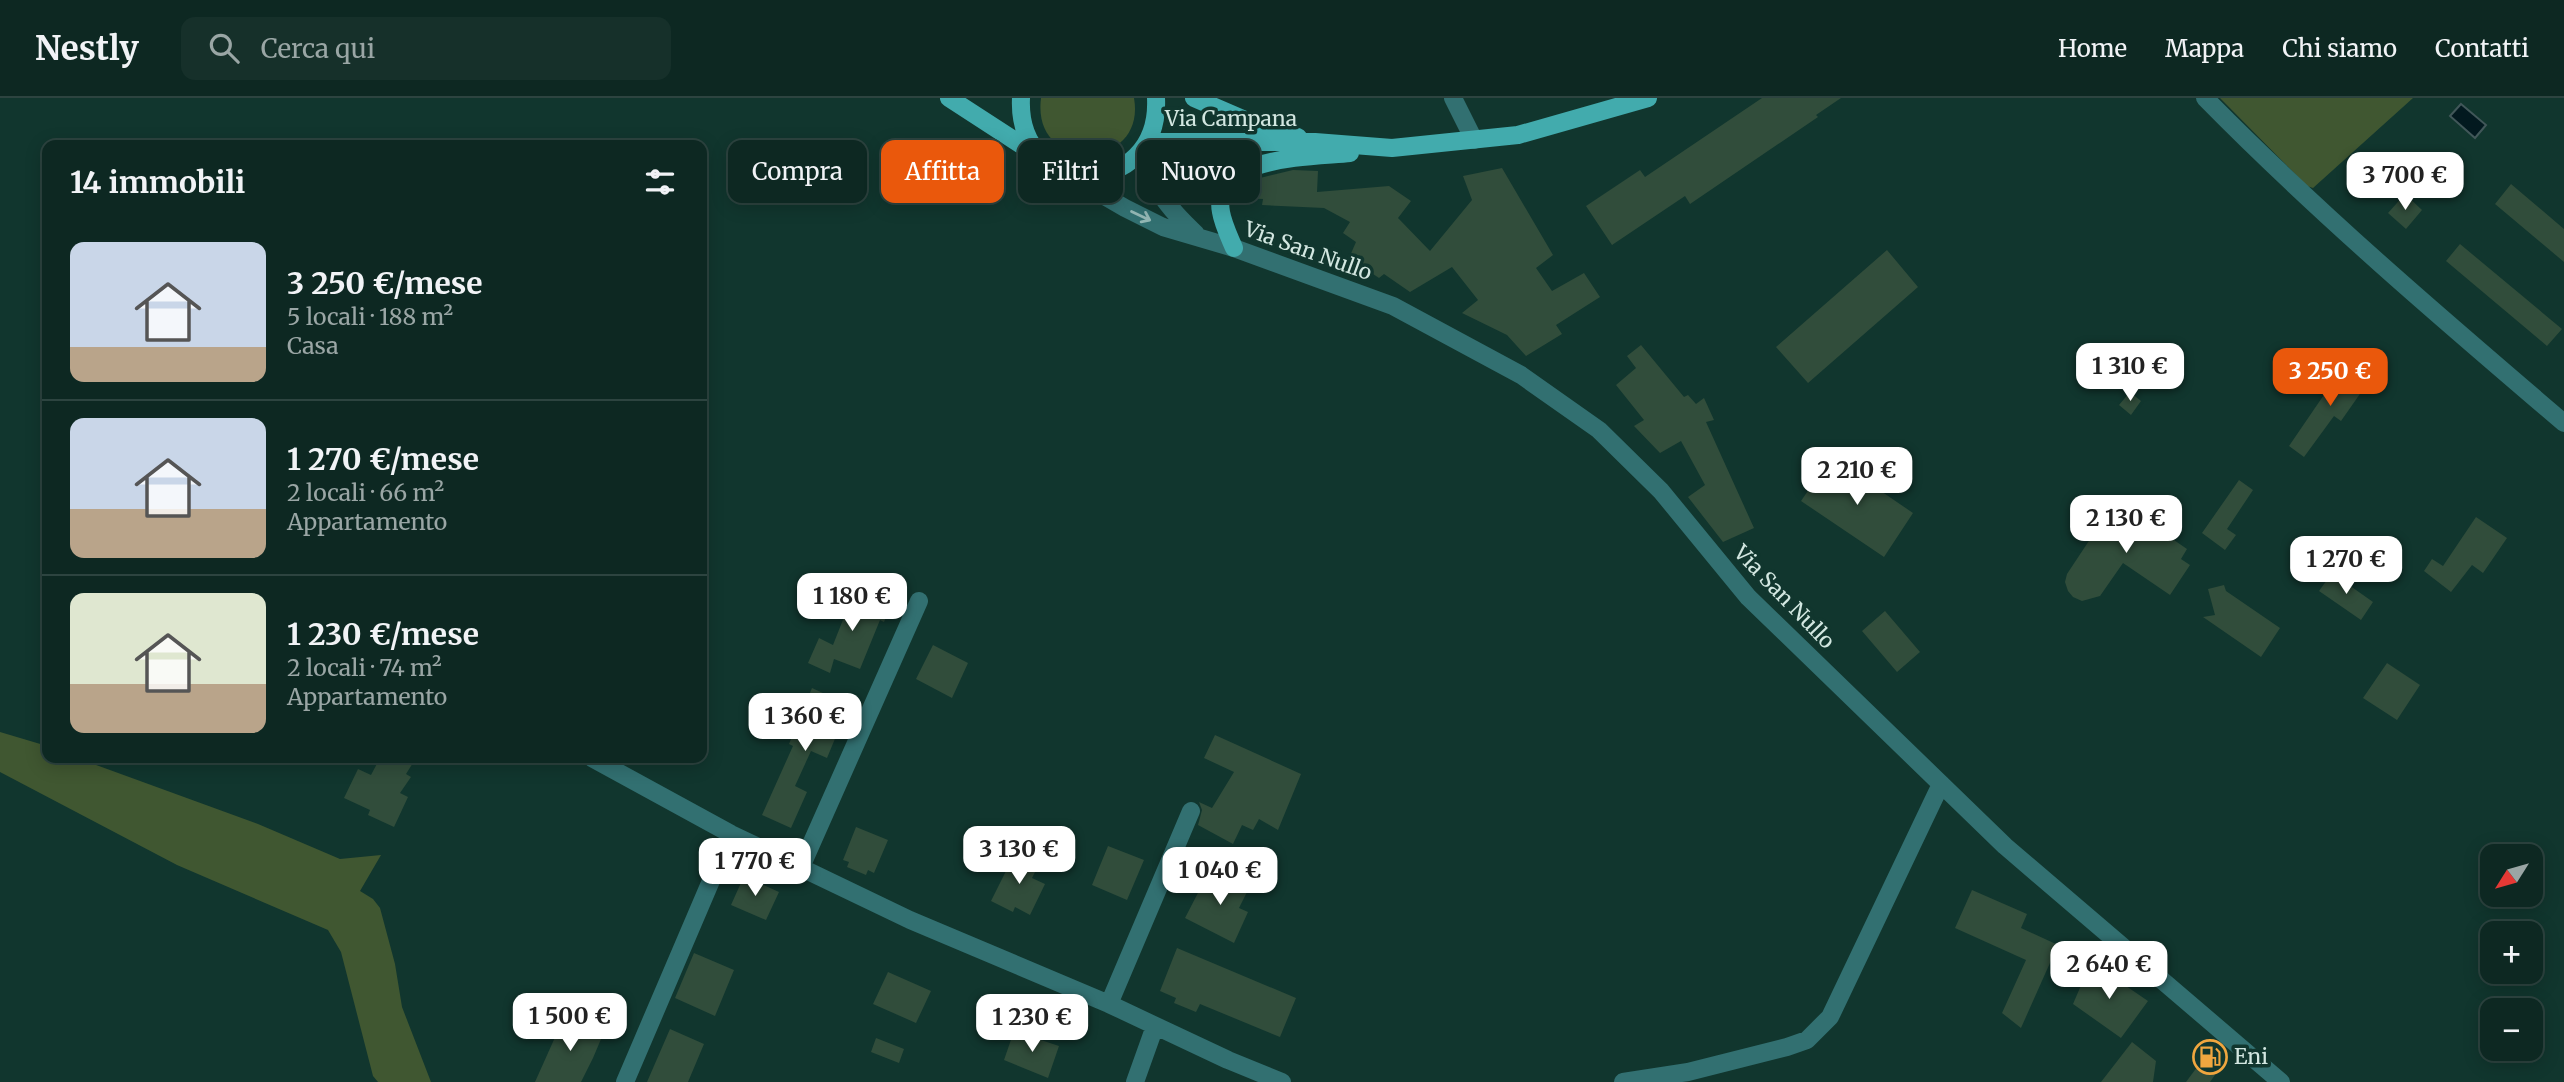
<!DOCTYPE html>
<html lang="it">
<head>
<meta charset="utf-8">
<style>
  :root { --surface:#0d2822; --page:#16302a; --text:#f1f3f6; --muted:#9aa6a5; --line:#2d4440; --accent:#ea580c }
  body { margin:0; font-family:Merriweather,serif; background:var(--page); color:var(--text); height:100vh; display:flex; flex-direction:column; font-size:26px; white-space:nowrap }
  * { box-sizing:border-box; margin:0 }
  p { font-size:23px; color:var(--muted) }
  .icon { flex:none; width:38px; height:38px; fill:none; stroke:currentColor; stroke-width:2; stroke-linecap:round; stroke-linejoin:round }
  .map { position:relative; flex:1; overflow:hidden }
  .sheet { position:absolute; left:42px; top:42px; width:665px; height:623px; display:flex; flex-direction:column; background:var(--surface); border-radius:14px; box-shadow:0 4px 18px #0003,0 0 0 2px var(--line) }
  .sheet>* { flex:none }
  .banner { position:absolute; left:728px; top:42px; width:665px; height:63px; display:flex; gap:14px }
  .needle { width:46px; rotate:233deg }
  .fabs { position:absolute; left:2480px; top:746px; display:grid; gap:14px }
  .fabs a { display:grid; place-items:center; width:63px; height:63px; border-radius:14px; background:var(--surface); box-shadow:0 4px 18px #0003,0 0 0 2px var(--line); font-size:35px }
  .price { position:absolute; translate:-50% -60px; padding:0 16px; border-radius:14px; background:#fff; color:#222; font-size:23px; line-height:46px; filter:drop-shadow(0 2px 4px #0008) }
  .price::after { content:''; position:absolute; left:50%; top:42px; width:21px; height:16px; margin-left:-10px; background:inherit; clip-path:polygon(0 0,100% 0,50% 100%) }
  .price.active { background:var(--accent); color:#fff }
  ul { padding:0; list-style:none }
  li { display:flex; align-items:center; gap:21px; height:175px; padding:0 28px }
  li+li { border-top:2px solid var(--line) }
  li span { display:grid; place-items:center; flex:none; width:196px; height:140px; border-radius:14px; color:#555 }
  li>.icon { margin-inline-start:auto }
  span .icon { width:84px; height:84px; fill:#fffc; stroke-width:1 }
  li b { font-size:30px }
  h2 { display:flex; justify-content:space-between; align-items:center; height:84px; padding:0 28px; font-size:30px }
  .pill { padding:0 24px; border-radius:14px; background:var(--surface); box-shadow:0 4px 18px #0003,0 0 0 2px var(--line); font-size:24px; line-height:63px }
  .pill.active { background:var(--accent); color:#fff }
  header { display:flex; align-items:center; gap:42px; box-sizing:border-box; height:98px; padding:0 35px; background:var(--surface); border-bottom:2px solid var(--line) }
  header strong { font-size:33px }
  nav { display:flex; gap:38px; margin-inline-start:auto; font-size:24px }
  .search { width:490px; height:63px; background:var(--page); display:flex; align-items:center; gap:18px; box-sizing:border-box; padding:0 24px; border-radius:14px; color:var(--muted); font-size:26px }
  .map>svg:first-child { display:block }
  .green { fill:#405731 }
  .water { fill:#02191f; stroke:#415759; stroke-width:2 }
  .building { fill:#314d3b }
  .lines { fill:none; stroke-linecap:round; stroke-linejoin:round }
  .minor { stroke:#327071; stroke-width:18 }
  .major { stroke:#42abad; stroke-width:18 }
  .oneway { stroke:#93b7b4 }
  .labels { text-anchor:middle; stroke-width:7; stroke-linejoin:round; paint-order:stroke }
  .street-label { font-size:21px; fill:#d3e7e1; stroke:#11362e }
  .poi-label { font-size:21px; fill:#d3e7e1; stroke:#11362e; text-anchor:start }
</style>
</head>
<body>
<header>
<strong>Nestly</strong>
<div class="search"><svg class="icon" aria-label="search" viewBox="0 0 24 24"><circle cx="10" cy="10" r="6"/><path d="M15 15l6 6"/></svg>Cerca qui</div>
<nav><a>Home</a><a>Mappa</a><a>Chi siamo</a><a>Contatti</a></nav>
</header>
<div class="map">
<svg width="2564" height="984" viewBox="0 0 2564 984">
  <rect width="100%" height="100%" fill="#11362e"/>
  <path class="green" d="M1041,0h93c13,73 -103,77 -93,0z
    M2220,0h193l-100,90 -6,-2z
    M0,634l47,14v12h30l181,66 82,35 41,-4 -21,36 13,8 7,9 15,56 7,43 29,75h-53l-5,-6 -32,-124 -13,-22 -151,-65 -177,-93z"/>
  <path class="water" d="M2461,6l25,21 -11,13 -25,-22z"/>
  <path class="building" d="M1762,0h79l-25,17 2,2 -128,87 -5,-8 -73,49 -26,-39 54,-36 5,7z
    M1502,70l51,87 -17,13 16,23 32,-18 16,24 -44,28 6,9 -36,22 -19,-21 -45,-22 16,-13 -26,-33 -42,25 -26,-18 -5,4 -30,-20 7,-16 -13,-9 7,-11 -26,-14 -62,-3 1,-6 -18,-1v-14l7,-4 41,-10 25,1 -1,21 72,-6 22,15 -13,17 32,33 42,-51 -9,-24z
    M2511,86l53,45v33l-69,-58z
    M2405,96l17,16 -16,19 -18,-16z
    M2460,146l102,85 -15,17 -101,-85z
    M1887,152l31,37 -110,96 -32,-36z
    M1641,247l43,52 4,-2 8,9 8,-6 10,22 -8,2 48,106 -31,14 -35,-45 17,-12 -24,-44 -21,12 -26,-27 10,-6 -28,-35 20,-17 -9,-12z
    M2345,266l24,17 -28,40 -7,-5 -30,41 -15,-11z
    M2130,294l11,9 -10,14 -12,-10z
    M1831,359l82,56 -29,44 -83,-56z
    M2239,382l14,10 -26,39 9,6 -11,15 -23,-17z
    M2116,402l71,49 -6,10 9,6 -20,30 -47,-32 -23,33 -18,5 -9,-4 -5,-6 -3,-9 2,-8z
    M2476,419l31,21 -24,35 -11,-8 -21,27 -27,-21 8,-12 11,7z
    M2332,475l41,29 -12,18 -42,-29z
    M2224,487l2,6 54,37 -19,29 -58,-40 12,-2 -7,-26z
    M853,491l38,15 -7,18 -4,-2 -20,49 -26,-10 -4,14 -22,-10 11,-25 14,7 15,-38 -3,-1z
    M1885,513l35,41 -23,20 -35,-41z
    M933,547l35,18 -16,35 -36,-19z
    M2387,565l33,22 -23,35 -34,-22z
    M812,590l37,17 -22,53 -16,-7 -16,35 12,6 -16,36 -29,-13 31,-69 -4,-2z
    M1215,637l86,39 -23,56 -19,-11 -6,11 -11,-5 -9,19 -35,-19 4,-15 -3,-8 13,6 22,-36 -30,-14z
    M380,660h36l-10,16 5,3 -11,16 8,4 -14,30 -26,-12 2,-5 -26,-12 14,-29 13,6z
    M856,729l32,13 -14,33 -6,-3 -2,5 -19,-8 2,-5 -6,-2z
    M1108,748l36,14 -17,40 -35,-15z
    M1015,755l24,11 -7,14 13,6 -15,31 -15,-8 -2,5 -22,-11z
    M1214,774l36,14 -11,22 9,4 -14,31 -49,-25 15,-29 5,3z
    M744,778l35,16 -13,28 -35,-15z
    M1972,792l55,24 -6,14 37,17 -37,83 -19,-15 24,-53 -71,-32z
    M1177,850l119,50 -16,39 -80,-33 -4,8 -22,-9 2,-5 -16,-7z
    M694,855l40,17 -19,46 -40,-18z
    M2091,864l57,39 -27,37 -48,-34z
    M888,874l43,19 -15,32 -43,-19z
    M565,917l39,17 -11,26 -12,24h-46z
    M670,931l34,15 -16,38h-41z
    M1014,933l45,15 -11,32 -44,-18z
    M876,940l28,11 -5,14 -28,-11z
    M2132,944l24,19 -3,21h-52z
    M2212,949l15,11 -17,24h-24z"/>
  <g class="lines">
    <path class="minor" d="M1453,0l21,42
      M2205,0c113,115 236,220 359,325
      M1142,53c13,39 23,54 54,83
      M1063,74l62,36 38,19 71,21 159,58 128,69 78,55 62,61 87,106 257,249 276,236
      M592,660l139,76 179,86 199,84 119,56 54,22
      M801,769l118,-266
      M1109,906l82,-193
      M625,984l106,-248
      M1135,984l20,-56
      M1623,984l65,-10 99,-25 20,-7 23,-23 111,-233"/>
    <path class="major" d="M949,0l88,57
      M1021,0c-5,102 140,103 135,0
      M1194,0l58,25 46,14
      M1148,44h167l77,6 126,-13 130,-37
      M1234,150c-5,-12 -11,-24 -13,-36 -11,-57 93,-55 129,-59"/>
  </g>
  <defs><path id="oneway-shaft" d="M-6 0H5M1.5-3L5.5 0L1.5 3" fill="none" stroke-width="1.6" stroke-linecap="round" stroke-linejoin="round" transform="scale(1.75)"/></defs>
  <use class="oneway" href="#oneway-shaft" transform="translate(1141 118) rotate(25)"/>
  <defs>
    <g id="fuel-ring" transform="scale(1.75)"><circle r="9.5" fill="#11362e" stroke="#f0a63f" stroke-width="1.5"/><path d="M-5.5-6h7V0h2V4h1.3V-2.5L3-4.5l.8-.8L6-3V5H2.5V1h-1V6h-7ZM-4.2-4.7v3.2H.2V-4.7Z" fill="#f0a63f"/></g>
  </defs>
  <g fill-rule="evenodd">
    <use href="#fuel-ring" x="2210" y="959"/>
  </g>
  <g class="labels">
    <g class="street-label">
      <text x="1231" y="28">Via Campana</text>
      <text transform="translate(1308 153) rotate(20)" y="7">Via San Nullo</text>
      <text transform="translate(1784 499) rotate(46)" y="7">Via San Nullo</text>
    </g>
    <g class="poi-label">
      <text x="2234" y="966">Eni</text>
    </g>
  </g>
</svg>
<div class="fabs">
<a><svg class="needle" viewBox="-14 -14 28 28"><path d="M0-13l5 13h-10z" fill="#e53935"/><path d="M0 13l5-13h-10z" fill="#9aa6a5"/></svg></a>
<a>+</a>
<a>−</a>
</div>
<b class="price" style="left:2405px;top:114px">3 700 €</b>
<b class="price" style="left:2130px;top:305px">1 310 €</b>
<b class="price active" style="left:2330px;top:310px">3 250 €</b>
<b class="price" style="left:1857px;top:409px">2 210 €</b>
<b class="price" style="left:2126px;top:457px">2 130 €</b>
<b class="price" style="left:2346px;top:498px">1 270 €</b>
<b class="price" style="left:852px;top:535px">1 180 €</b>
<b class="price" style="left:805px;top:655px">1 360 €</b>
<b class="price" style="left:1019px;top:788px">3 130 €</b>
<b class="price" style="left:755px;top:800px">1 770 €</b>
<b class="price" style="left:1220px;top:809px">1 040 €</b>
<b class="price" style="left:2109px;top:903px">2 640 €</b>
<b class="price" style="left:570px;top:955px">1 500 €</b>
<b class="price" style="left:1032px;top:956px">1 230 €</b>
<div class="banner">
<a class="pill">Compra</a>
<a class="pill active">Affitta</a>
<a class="pill">Filtri</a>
<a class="pill">Nuovo</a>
</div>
<section class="sheet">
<h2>14 immobili<svg class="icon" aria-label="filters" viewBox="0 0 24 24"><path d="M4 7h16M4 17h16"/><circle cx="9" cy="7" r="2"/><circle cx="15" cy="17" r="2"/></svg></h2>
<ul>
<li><span style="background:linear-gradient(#c9d6e8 75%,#b9a48a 0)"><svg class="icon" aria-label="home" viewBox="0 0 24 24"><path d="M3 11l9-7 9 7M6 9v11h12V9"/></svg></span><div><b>3 250 €/mese</b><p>5 locali · 188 m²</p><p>Casa</p></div></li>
<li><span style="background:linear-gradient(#c9d6e8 65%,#b9a48a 0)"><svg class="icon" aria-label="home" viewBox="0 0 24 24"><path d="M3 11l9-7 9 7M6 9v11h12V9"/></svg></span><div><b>1 270 €/mese</b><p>2 locali · 66 m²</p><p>Appartamento</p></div></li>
<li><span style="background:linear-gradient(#dfe7d0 65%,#b9a48a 0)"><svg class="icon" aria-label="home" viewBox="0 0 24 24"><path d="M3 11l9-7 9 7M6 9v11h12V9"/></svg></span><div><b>1 230 €/mese</b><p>2 locali · 74 m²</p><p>Appartamento</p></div></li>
</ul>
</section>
</div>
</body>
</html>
